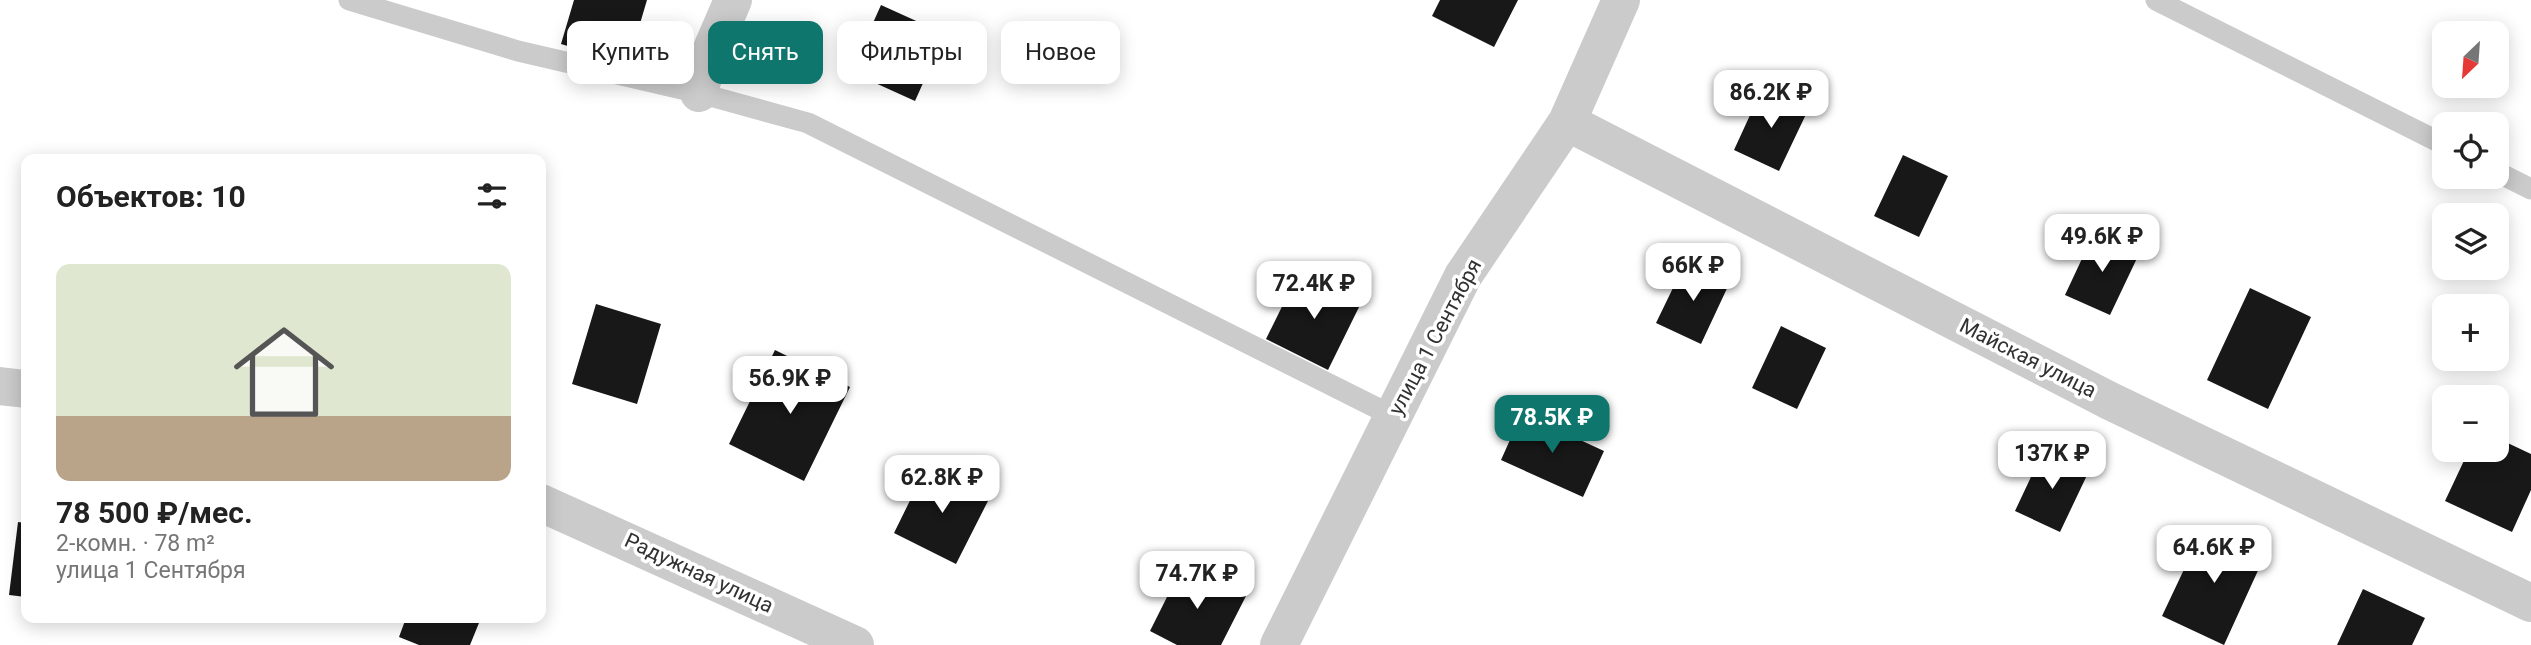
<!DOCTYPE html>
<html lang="ru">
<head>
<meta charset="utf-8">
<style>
  :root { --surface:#fff; --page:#f6f6f6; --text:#222; --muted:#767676; --line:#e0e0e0; --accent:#0f766e }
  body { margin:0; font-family:Roboto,sans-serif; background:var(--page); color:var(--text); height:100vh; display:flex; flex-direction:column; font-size:26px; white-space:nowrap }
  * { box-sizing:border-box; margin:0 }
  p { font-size:23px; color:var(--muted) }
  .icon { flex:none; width:38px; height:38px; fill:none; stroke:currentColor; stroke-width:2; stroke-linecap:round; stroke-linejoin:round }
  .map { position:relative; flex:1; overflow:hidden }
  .side { position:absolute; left:21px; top:154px; width:525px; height:469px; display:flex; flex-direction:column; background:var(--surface); border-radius:14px; box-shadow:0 4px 18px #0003 }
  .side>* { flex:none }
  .top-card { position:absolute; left:567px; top:21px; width:665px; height:63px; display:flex; gap:14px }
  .needle { width:46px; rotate:205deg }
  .fabs { position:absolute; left:2432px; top:21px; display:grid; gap:14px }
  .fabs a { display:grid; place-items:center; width:77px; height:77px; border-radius:14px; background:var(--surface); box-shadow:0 4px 18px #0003; font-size:35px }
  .price { position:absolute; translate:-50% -60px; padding:0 16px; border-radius:14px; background:#fff; color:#222; font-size:23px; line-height:46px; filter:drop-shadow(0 2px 4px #0008) }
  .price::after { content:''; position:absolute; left:50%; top:42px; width:21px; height:16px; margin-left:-10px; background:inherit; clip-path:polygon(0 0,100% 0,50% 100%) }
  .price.on { background:var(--accent); color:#fff }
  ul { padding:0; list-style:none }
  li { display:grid; align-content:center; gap:14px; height:371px; padding:0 35px }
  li+li { border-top:2px solid var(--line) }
  li span { display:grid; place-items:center; height:217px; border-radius:14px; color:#555 }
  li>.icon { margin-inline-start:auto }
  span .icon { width:126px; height:126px; fill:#fffc; stroke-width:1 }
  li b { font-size:30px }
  h2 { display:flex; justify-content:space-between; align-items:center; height:84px; padding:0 35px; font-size:30px }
  .tag { padding:0 24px; border-radius:14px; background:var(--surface); box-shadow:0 4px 18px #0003; font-size:24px; line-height:63px }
  .tag.on { background:var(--accent); color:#fff }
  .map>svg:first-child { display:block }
  .building { fill:#181818 }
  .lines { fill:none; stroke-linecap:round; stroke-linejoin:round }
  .lane { stroke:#cbcbcb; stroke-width:21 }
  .street { stroke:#cbcbcb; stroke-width:38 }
  .labels { text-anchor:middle; stroke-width:7; stroke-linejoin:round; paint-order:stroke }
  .street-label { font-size:21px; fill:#313131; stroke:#fff }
</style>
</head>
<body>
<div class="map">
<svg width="2531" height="645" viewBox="0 0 2531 645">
  <rect width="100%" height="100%" fill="#fff"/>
  <path class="building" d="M574,0h73l-19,64 -67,-20z
    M1440,0h78l-24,47 -62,-31z
    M881,5l64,29 -30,67 -64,-29z
    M1762,89l46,21 -29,61 -45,-21z
    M1903,155l45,21 -29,61 -45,-21z
    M2094,233l45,21 -29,61 -45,-20z
    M1686,261l44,21 -29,62 -45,-21z
    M1299,272l62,31 -33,67 -62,-31z
    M2250,288l61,29 -43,92 -61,-29z
    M596,304l65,20 -24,80 -65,-20z
    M1781,326l45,22 -29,61 -45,-21z
    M775,350l75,37 -46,94 -75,-37z
    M1522,413l82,38 -21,46 -82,-37z
    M2497,438l34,16v36l-19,42 -67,-31 24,-51h28z
    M2044,449l45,22 -29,61 -45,-21z
    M927,466l63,31 -34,67 -62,-31z
    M18,522l8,1v74l-17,-2z
    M2205,525l61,28 -42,92 -62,-29z
    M1183,565l63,31 -25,49h-44l-27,-14z
    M2363,589l62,29 -13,27h-75z
    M406,618h75l-11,27h-51l-20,-8z"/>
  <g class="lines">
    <path class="lane" d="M349,0l169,51 181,42 109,30 585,293
      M2156,0l289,145
      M2497,172l34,17"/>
    <path class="street" d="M699,93l9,-35 25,-58
      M1567,122l543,279 421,202
      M0,386l26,3
      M541,503l314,142
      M1279,645l184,-369 104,-154 54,-122"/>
  </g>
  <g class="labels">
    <g class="street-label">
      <text transform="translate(1435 337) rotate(-62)" y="7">улица 1 Сентября</text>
      <text transform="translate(2028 358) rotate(27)" y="7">Майская улица</text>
      <text transform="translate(699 573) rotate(25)" y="7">Радужная улица</text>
    </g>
  </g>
</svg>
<div class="fabs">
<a><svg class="needle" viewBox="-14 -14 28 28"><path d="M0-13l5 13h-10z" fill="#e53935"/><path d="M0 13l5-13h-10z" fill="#767676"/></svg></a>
<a><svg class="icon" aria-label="locate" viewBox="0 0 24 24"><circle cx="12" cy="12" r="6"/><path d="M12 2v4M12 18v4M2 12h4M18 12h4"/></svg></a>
<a><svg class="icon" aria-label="layers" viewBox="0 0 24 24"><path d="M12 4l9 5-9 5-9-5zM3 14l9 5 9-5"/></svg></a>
<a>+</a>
<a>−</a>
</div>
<b class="price" style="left:1771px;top:130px">86.2K ₽</b>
<b class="price" style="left:2102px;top:274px">49.6K ₽</b>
<b class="price" style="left:1693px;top:303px">66K ₽</b>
<b class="price" style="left:1314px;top:321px">72.4K ₽</b>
<b class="price" style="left:790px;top:416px">56.9K ₽</b>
<b class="price on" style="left:1552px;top:455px">78.5K ₽</b>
<b class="price" style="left:2052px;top:491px">137K ₽</b>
<b class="price" style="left:942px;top:515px">62.8K ₽</b>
<b class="price" style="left:2214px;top:585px">64.6K ₽</b>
<b class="price" style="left:1197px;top:611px">74.7K ₽</b>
<div class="top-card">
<a class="tag">Купить</a>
<a class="tag on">Снять</a>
<a class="tag">Фильтры</a>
<a class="tag">Новое</a>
</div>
<section class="side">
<h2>Объектов: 10<svg class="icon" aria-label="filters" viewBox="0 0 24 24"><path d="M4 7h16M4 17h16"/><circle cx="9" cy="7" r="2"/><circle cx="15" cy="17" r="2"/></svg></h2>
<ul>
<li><span style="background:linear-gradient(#dfe7d0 70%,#b9a48a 0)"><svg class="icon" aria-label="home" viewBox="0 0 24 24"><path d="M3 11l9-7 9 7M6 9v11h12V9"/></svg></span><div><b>78 500 ₽/мес.</b><p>2-комн. · 78 m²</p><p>улица 1 Сентября</p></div></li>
</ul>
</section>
</div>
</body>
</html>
